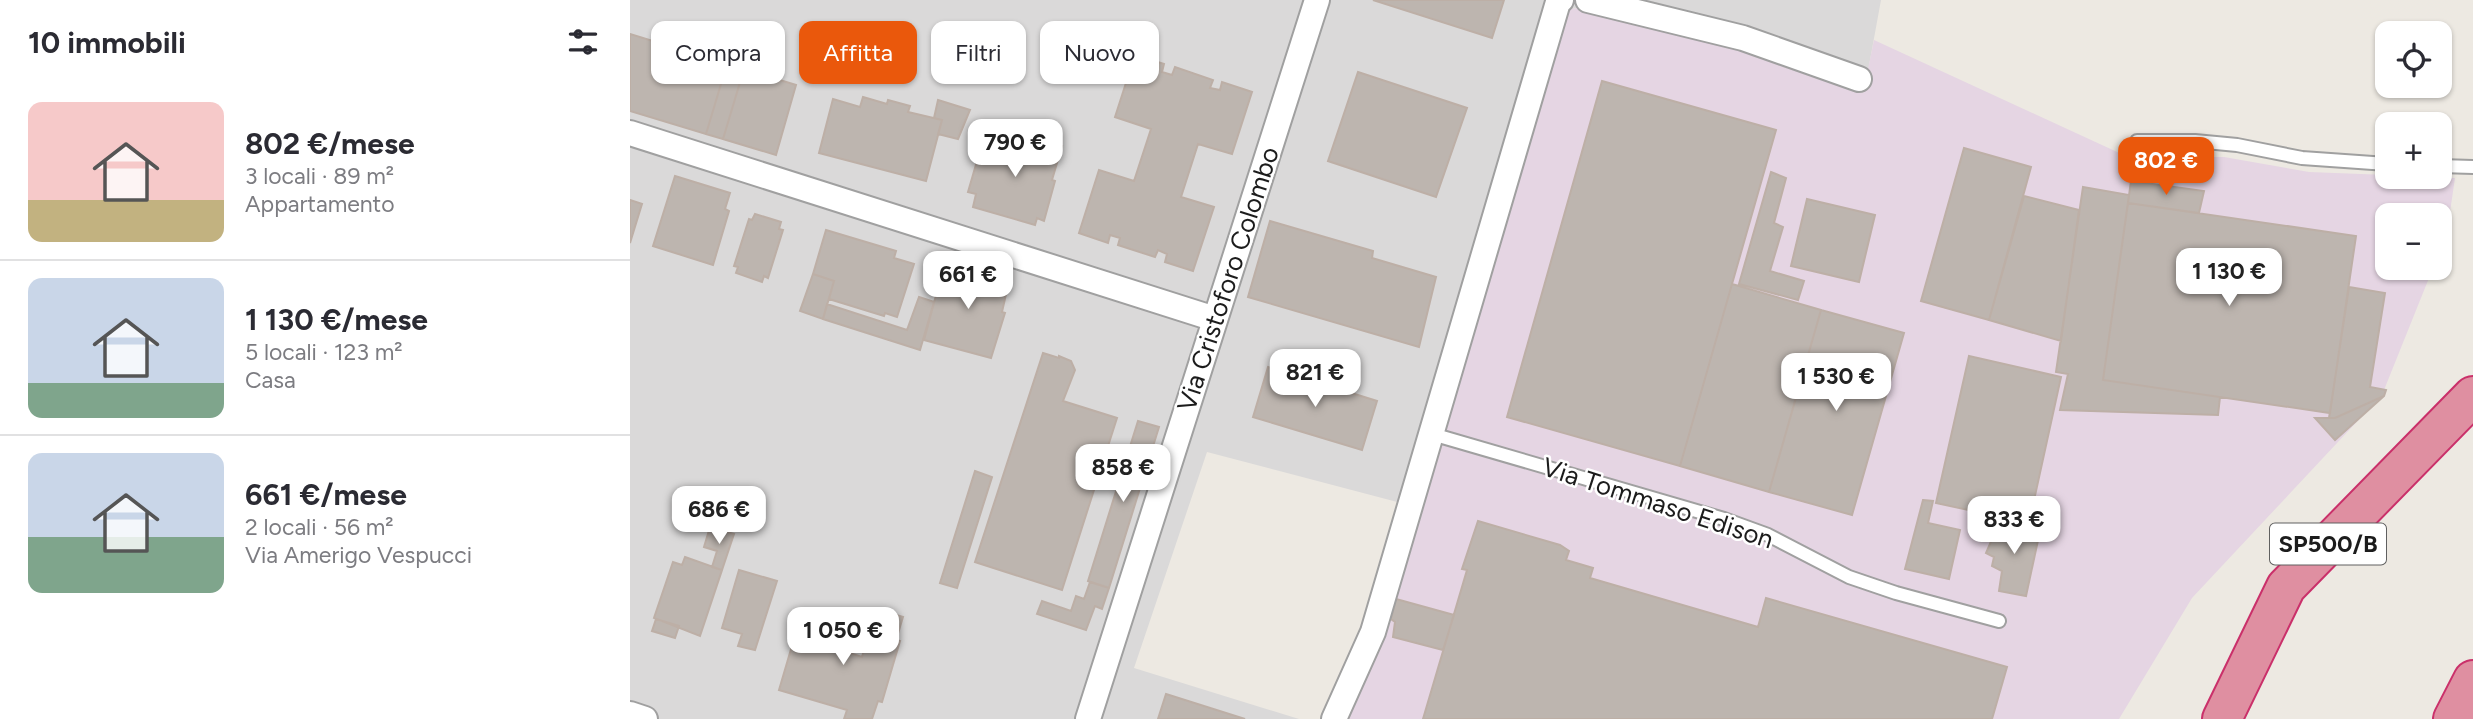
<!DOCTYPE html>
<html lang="it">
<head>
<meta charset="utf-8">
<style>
  :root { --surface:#fff; --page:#f2f2f3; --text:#2b2b33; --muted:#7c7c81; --line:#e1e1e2; --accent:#ea580c }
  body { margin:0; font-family:Figtree,sans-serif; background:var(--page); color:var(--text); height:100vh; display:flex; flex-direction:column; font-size:26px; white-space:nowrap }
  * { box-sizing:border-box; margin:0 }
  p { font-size:23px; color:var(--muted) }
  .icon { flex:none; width:38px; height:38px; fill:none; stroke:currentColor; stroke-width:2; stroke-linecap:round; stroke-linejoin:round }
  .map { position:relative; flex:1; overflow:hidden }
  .drawer { display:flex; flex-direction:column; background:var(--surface); width:630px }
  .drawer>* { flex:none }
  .guide { position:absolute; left:21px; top:21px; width:665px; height:63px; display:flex; gap:14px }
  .fabs { position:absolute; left:1745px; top:21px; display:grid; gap:14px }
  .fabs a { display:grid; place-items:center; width:77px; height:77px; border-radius:14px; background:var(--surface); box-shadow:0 2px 5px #0004; font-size:35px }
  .price { position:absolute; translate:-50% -60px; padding:0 16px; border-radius:14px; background:#fff; color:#222; font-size:23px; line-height:46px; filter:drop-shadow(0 2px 4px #0008) }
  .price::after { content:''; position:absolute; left:50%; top:42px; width:21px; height:16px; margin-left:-10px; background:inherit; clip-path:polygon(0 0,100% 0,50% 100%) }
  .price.active { background:var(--accent); color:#fff }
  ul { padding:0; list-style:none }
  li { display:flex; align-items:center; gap:21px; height:175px; padding:0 28px }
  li+li { border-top:2px solid var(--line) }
  li span { display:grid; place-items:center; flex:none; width:196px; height:140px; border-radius:14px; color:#555 }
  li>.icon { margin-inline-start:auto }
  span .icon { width:84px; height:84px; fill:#fffc; stroke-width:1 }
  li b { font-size:30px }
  h2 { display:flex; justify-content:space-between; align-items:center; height:84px; padding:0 28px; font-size:30px }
  .tag { padding:0 24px; border-radius:14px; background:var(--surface); box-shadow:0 2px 5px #0004; font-size:24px; line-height:63px }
  .tag.active { background:var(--accent); color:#fff }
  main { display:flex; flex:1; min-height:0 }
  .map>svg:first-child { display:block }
  .residential { fill:#dad9d9 }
  .industrial { fill:#e5d5e3 }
  .building { fill:#bdb5af; stroke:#bdafa6; stroke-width:2 }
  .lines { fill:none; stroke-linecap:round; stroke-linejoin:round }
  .lane-casing { stroke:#a0a0a0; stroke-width:16 }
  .street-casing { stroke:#a0a0a0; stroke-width:28 }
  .highway-casing { stroke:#ca306a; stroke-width:42 }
  .lane { stroke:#fff; stroke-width:12 }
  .street { stroke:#fff; stroke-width:24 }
  .highway { stroke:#df8fa1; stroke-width:38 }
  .labels { text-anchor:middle; stroke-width:5; stroke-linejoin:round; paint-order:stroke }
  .shield { fill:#fff; stroke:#606060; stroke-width:2 }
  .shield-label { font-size:24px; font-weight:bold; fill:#1c1c1c }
  .street-label { font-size:26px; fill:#1c1c1c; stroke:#fff }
</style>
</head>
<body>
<main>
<section class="drawer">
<h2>10 immobili<svg class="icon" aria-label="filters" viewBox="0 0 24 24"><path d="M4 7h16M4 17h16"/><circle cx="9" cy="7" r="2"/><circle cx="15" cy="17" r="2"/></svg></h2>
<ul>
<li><span style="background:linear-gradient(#f6c9c9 70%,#c2b280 0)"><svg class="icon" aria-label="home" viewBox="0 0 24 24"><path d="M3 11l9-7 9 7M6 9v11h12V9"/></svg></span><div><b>802 €/mese</b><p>3 locali · 89 m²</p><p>Appartamento</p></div></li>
<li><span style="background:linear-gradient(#c9d6e8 75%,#7fa58c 0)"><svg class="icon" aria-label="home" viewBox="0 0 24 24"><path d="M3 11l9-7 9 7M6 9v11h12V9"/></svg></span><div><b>1 130 €/mese</b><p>5 locali · 123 m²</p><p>Casa</p></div></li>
<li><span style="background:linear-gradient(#c9d6e8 60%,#7fa58c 0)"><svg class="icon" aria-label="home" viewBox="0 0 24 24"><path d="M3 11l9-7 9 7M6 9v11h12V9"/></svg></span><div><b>661 €/mese</b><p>2 locali · 56 m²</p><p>Via Amerigo Vespucci</p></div></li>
</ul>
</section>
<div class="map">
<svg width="1843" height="719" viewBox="0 0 1843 719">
  <rect width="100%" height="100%" fill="#ede9e2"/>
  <path class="residential" d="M0,0h1251l-17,93 -126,-44 -161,-41 -10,2 -147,498 -213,-56 -73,216 165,51h-669z"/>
  <path class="industrial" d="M947,8l161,41 125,44 11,-53 254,117h96l85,15 78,3v2l68,1 -8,54 -7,19v-36h-53v53h46l-51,127 -190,203 -73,121h-772l220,-709z"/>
  <path class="building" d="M743,0h131l-12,38z
    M0,34l97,30 -21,70 -76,-23z
    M505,55l29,9 -2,8 10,3 3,-8 38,13 -3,8 10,2 2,-8 30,10 -20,62 -34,-10 -17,53 33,10 -21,64 -28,-9 2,-8 -9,-4 -3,7 -37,-12 2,-7 -10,-3 -2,8 -29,-10 20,-63 35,11 17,-52 -36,-12z
    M97,64l17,5 -21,70 -17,-5z
    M114,69l52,16 -20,70 -53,-16z
    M728,72l109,36 -31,89 -108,-36z
    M972,81l174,49 -96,336 -173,-49z
    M233,97l24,7 1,-4 22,6 -2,6 34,8 -16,61 -107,-28 14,-54 27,8z
    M308,100l32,10 -12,29 -20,-5 4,-14 -8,-2z
    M354,137l46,13 3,-12 29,8 -10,34 3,1 -11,40 -7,-3 -2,7 -62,-18 3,-13 -8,-2z
    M1334,148l67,19 -42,153 -68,-19z
    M1141,172l15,6 -12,45 9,4 -13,44 34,10 -6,19 -59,-16z
    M45,176l55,17 -5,16 4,2 -16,54 -60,-19z
    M1501,181l73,10 -5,22 -71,-10z
    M1453,187l46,8 -26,185 117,17 -2,18 -158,-5 8,-36 -12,-2z
    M1394,196l55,14 -18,131 -72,-21z
    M1177,199l68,16 -16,67 -68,-16z
    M0,200l12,4 -12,39z
    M1498,203l228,33 -26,177 -227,-33z
    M125,214l26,8 -2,7 4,1 -15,48 -4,-2 -2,6 -26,-9 2,-6 -4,-1 15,-47 3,1z
    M640,221l103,30 -1,7 64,19 -17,70 -171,-50z
    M196,230l70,21 -2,7 20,6 -17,53 -12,-4 -1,3 -55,-17 5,-18 -21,-7z
    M315,262l64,19 -7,31 3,1 -14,45 -67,-18z
    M183,274l21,7 -11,38 -23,-8z
    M1102,284l89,26 -52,182 -89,-26z
    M1719,287l36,6 -15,94 16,3 -2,6 -49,22h-6z
    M289,297l15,5 -14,48 -97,-31 4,-15 80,26z
    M1191,310l83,23 -52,182 -83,-23z
    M413,353l16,5v-2l12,5 4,9 -12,31 54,17 -55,172 -87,-28z
    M1339,356l92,21 -32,146 -93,-20z
    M638,367l109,34 -15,49 -109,-33z
    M1754,396l-49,44 -20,-22h20z
    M508,421l21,6 -50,161 -21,-7z
    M345,471l17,6 -35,111 -17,-5z
    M1293,500l10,1 -5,22 32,7 -11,49 -44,-10z
    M848,521l82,24 9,6 -3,9 27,8 -3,10 168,49 8,-29 241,69 -15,52h-569l44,-149 -5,-1z
    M1370,521l40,10 -14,65 -27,-5 3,-20 -10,-5 2,-9 -8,-4z
    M80,527l24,7 -12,36 -10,-3 5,-16 -13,-4z
    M55,557l37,13 -22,66 -46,-18 19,-56 9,3z
    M109,570l38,11 -22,69 -17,-4 4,-12 -20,-6z
    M460,582l19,6 -7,21 -7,-3 -9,24 -49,-16 5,-13 29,10 5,-15 8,3z
    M766,599l58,16 -11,35 -50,-13 2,-15 -4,-3z
    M246,609l27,8 -7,23 4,1 -18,61 -4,-1 -6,18h-28l3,-9 -68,-20 20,-68 37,11 -5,14 31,10z
    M26,619l23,7 -4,12 -23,-7z
    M536,694l79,25h-87z"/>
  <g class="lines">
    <g class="lane-casing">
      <path id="lane" d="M1507,141h58l42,4 65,13 85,6
        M1810,166l33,1
        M802,434l292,85 44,16 81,42 47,16 103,28"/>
    </g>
    <g class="street-casing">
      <path id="street" d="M958,0l155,38 116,41
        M0,133l585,186
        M0,714l15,5
        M458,719l229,-719
        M704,719l39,-87 185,-630 3,-2"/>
    </g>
    <g class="highway-casing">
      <path id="highway" d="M1592,719l64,-132 187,-191
        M1823,719l20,-39"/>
    </g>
    <use href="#lane" class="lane"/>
    <use href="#street" class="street"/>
    <use href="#highway" class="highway"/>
  </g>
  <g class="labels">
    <rect class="shield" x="1640" y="523.5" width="116" height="41" rx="5"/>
    <g class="shield-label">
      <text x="1698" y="552">SP500/B</text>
    </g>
    <g class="street-label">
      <text transform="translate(598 279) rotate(-72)" y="9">Via Cristoforo Colombo</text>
      <text transform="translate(1028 503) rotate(18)" y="9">Via Tommaso Edison</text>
    </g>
  </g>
</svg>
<div class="fabs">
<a><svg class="icon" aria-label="locate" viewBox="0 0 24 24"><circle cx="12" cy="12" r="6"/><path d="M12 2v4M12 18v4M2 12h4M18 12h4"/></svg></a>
<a>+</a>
<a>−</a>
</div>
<b class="price" style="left:385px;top:179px">790 €</b>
<b class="price active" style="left:1536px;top:197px">802 €</b>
<b class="price" style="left:1599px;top:308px">1 130 €</b>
<b class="price" style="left:338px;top:311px">661 €</b>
<b class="price" style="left:685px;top:409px">821 €</b>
<b class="price" style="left:1206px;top:413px">1 530 €</b>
<b class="price" style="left:493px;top:504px">858 €</b>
<b class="price" style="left:89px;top:546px">686 €</b>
<b class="price" style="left:1384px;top:556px">833 €</b>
<b class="price" style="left:213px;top:667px">1 050 €</b>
<div class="guide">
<a class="tag">Compra</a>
<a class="tag active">Affitta</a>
<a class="tag">Filtri</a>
<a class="tag">Nuovo</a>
</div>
</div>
</main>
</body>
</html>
